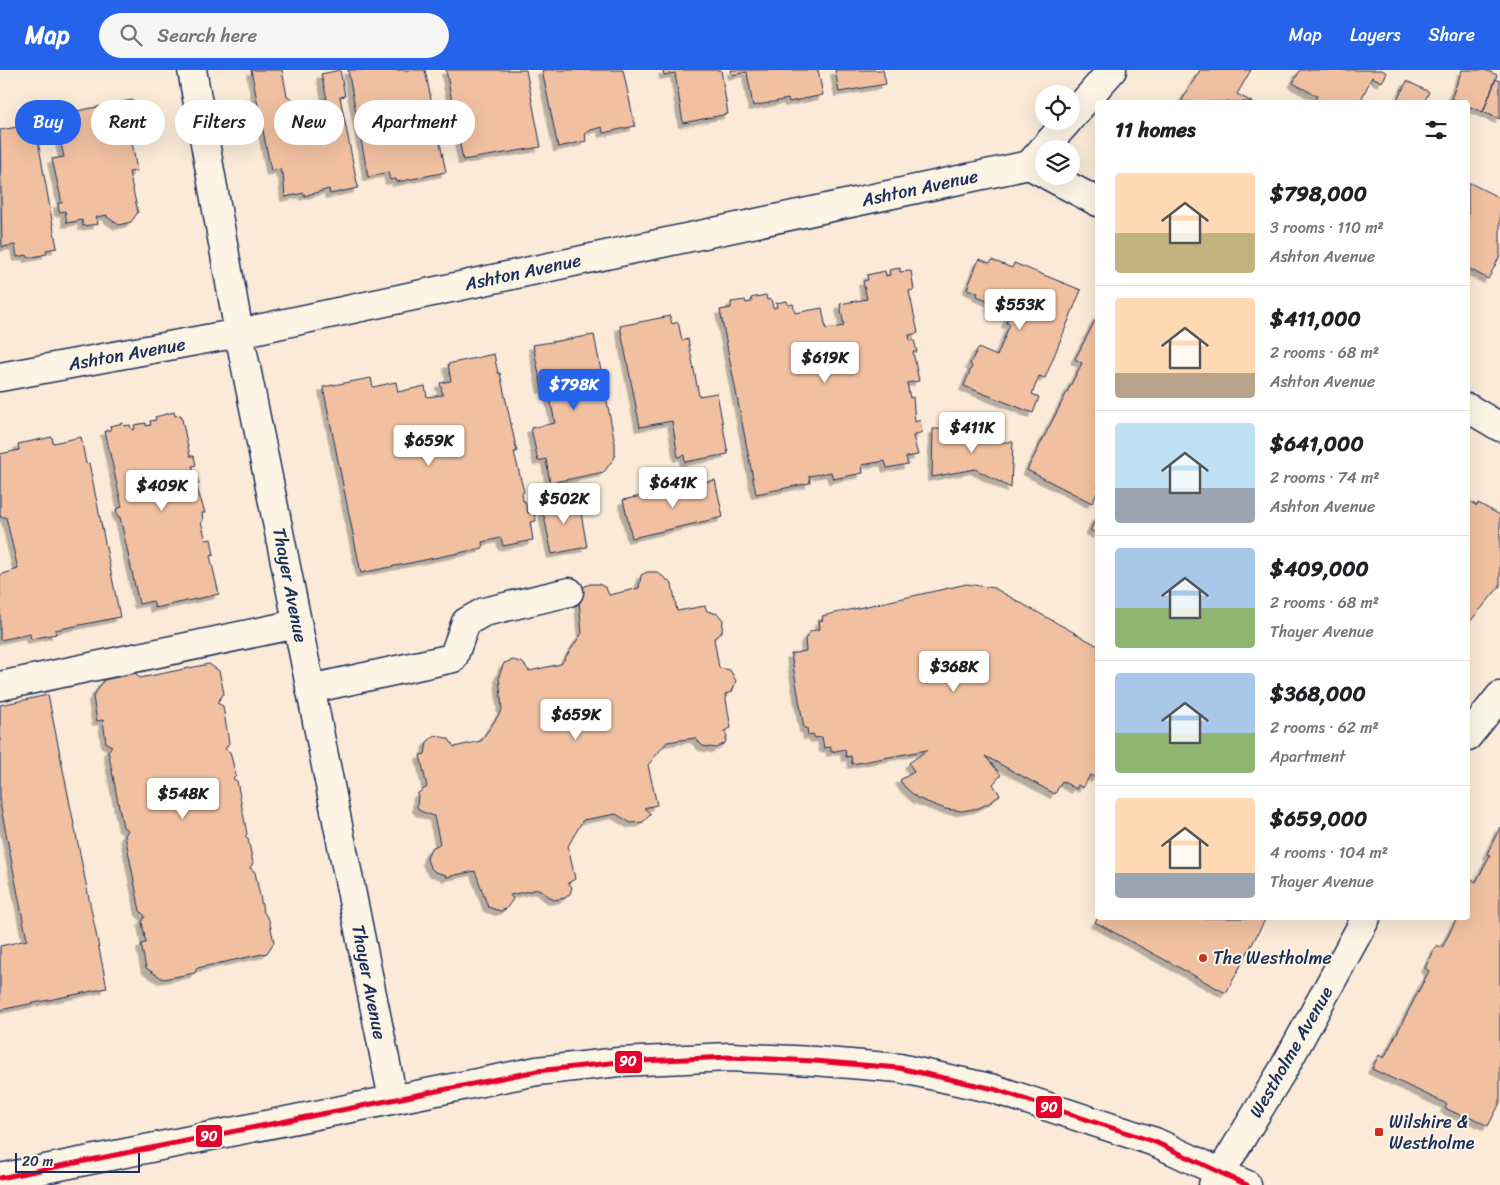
<!DOCTYPE html>
<html lang="en">
<head>
<meta charset="utf-8">
<style>
  :root { --surface:#fff; --page:#f6f6f6; --text:#202124; --muted:#757577; --line:#e0e0e0; --accent:#2563eb }
  body { margin:0; font-family:Sriracha,sans-serif; background:var(--page); color:var(--text); height:100vh; display:flex; flex-direction:column; font-size:19px; white-space:nowrap }
  * { box-sizing:border-box; margin:0 }
  p { font-size:16px; color:var(--muted) }
  .icon { flex:none; width:28px; height:28px; fill:none; stroke:currentColor; stroke-width:2; stroke-linecap:round; stroke-linejoin:round }
  .map { position:relative; flex:1; overflow:hidden }
  .panel { position:absolute; left:1095px; top:30px; width:375px; height:820px; display:flex; flex-direction:column; background:var(--surface); border-radius:5px; box-shadow:0 5px 20px #0002 }
  .panel>* { flex:none }
  .banner { position:absolute; left:15px; top:30px; width:475px; height:45px; display:flex; gap:10px }
  .controls { position:absolute; left:1035px; top:15px; display:grid; gap:10px }
  .controls a { display:grid; place-items:center; width:45px; height:45px; border-radius:50%; background:var(--surface); box-shadow:0 5px 20px #0002; font-size:25px }
  .scale { position:absolute; left:15px; bottom:12px; width:125px; box-sizing:border-box; padding-left:5px; border:2px solid #1b2f5e; border-top:0; font-size:14px; line-height:18px; white-space:nowrap; color:#1b2f5e; -webkit-text-stroke:4px #fcf5e5; paint-order:stroke }
  .price { position:absolute; translate:-50% -42px; padding:0 11px; border-radius:5px; background:#fff; color:#222; font-size:16px; line-height:32px; filter:drop-shadow(0 1px 2px #0008) }
  .price::after { content:''; position:absolute; left:50%; top:30px; width:15px; height:11px; margin-left:-8px; background:inherit; clip-path:polygon(0 0,100% 0,50% 100%) }
  .price.selected { background:var(--accent); color:#fff }
  ul { padding:0; list-style:none }
  li { display:flex; align-items:center; gap:15px; height:125px; padding:0 20px }
  li+li { border-top:1px solid var(--line) }
  li span { display:grid; place-items:center; flex:none; width:140px; height:100px; border-radius:5px; color:#555 }
  li>.icon { margin-inline-start:auto }
  span .icon { width:60px; height:60px; fill:#fffc; stroke-width:1 }
  li b { font-size:21px }
  h2 { display:flex; justify-content:space-between; align-items:center; height:60px; padding:0 20px; font-size:21px }
  .pill { padding:0 18px; border-radius:22px; background:var(--surface); box-shadow:0 5px 20px #0002; font-size:18px; line-height:45px }
  .pill.selected { background:var(--accent); color:#fff }
  header { display:flex; align-items:center; gap:30px; box-sizing:border-box; height:70px; padding:0 25px; background:var(--accent); color:#fff }
  header strong { font-size:24px }
  nav { display:flex; gap:28px; margin-inline-start:auto; font-size:18px }
  .search { width:350px; height:45px; background:var(--page); display:flex; align-items:center; gap:12px; box-sizing:border-box; padding:0 18px; border-radius:28px; color:var(--muted); font-size:19px }
  .map>svg:first-child { display:block }
  .building { fill:#f0c0a0; stroke:#1b2f5e; filter:url(#shadow) }
  .lines { fill:none; stroke-linecap:round; stroke-linejoin:round }
  .minor-casing { stroke:#1b2f5e; stroke-width:31 }
  .major-casing { stroke:#1b2f5e; stroke-width:31 }
  .minor { stroke:#fcf5e5; stroke-width:28 }
  .major { stroke:#fcf5e5; stroke-width:28 }
  .bus-1-casing { stroke:#fcf5e5; stroke-width:9 }
  .bus-1 { stroke:#e4002b; stroke-width:5 }
  .poi-dot { fill:#c8321e; stroke:#fcf5e5; stroke-width:2 }
  .labels { text-anchor:middle; stroke-width:4; stroke-linejoin:round; paint-order:stroke }
  .street-label { font-size:18px; fill:#1b2f5e; stroke:#fcf5e5 }
  .poi-label { font-size:18px; fill:#1b2f5e; stroke:#fcf5e5; text-anchor:start }
  .line-badge { stroke:#fcf5e5; stroke-width:2 }
  .badge-label { font-size:14px; text-anchor:middle; font-weight:bold; fill:#fff }
</style>
</head>
<body>
<header>
<strong>Map</strong>
<div class="search"><svg class="icon" aria-label="search" viewBox="0 0 24 24"><circle cx="10" cy="10" r="6"/><path d="M15 15l6 6"/></svg>Search here</div>
<nav><a>Map</a><a>Layers</a><a>Share</a></nav>
</header>
<div class="map">
<svg width="1500" height="1115" viewBox="0 0 1500 1115">
  <defs>
    <filter id="shadow"><feDropShadow dx="-4.5" dy="4.5" stdDeviation="0" flood-color="#0004"/></filter>
  </defs>
  <rect width="100%" height="100%" fill="#faead7"/>
  <filter id="ink" filterUnits="userSpaceOnUse"><feTurbulence type="fractalNoise" baseFrequency=".02" numOctaves="2"/><feDisplacementMap in="SourceGraphic" scale="10" xChannelSelector="R" yChannelSelector="G"/><feConvolveMatrix kernelMatrix="1 2 1 2 8 2 1 2 1" color-interpolation-filters="sRGB"/></filter>
  <g filter="url(#ink)">
    <path class="building" d="M251,0h31l5,26 7,4 2,12 -4,6 2,10 21,-5 -4,-21 16,-3 -6,-25 19,-4 5,26 -5,1 18,91 -28,6 -1,-5 -25,7v-3l-19,4 -2,-24 -2,1 -1,-5 -9,2z
      M348,0h77l21,102 -49,10 -1,-3 -6,1 -2,-8 -20,5z
      M446,0h80l15,77 -78,13z
      M542,0h81l12,56 -32,7 -1,-6 -11,3 -6,3 1,8 -28,6z
      M663,0h58l7,44 -45,9 -8,-50 -11,2z
      M731,0h87l5,25 -34,7 -1,-3 -35,7 -6,-34 -15,3z
      M835,0h48l3,14 -47,8z
      M1200,0h51l-14,24 15,8h-71z
      M1300,0h82l5,3 -5,9 -10,-5 -11,23 -3,-1 -2,3h-42l3,-6 -24,-13z
      M1462,0h23l12,5 -14,37 -15,-6v-4l-17,-3z
      M1496,9l4,2v38l-17,-7z
      M1407,11l22,11 -5,10h-28z
      M132,30l7,35 -11,3 1,5 3,-1 5,29 -8,1 9,40 -7,10 -12,3 -12,-8v-2l-11,2 2,7 -15,2 -1,-6 -15,3 -2,-12 -6,1 -1,-9h4l-10,-44 12,-2 -9,-37 23,-4 -1,-5z
      M35,54l22,124 -11,2 1,4 -19,4 -1,-3 -10,2 -2,-12 -13,2 -2,-117z
      M1468,112l32,16v58l-12,23 -20,-11z
      M979,189l11,4 2,-3 20,8 2,-5 67,27 -36,88 -6,-2 -7,18 7,3 -6,16 -69,-27 8,-20 -2,-2 8,-16 19,8 13,-32 -4,-1 5,-13 -10,-4 -2,5 -9,-4 2,-5 -15,-6 1,-3 -11,-4z
      M900,198v4l11,-1 3,19 -5,1 9,42 -9,2 1,6 4,-1 3,12h-4l6,29 -12,2 3,15 3,-1 2,25 5,-2 2,12 -9,4 5,19 -12,2 2,7 -21,4 -2,-7 -23,4 1,8 -30,6 -2,-7 -22,4 1,7 -54,11 -36,-184 11,-2v-6l14,-2 1,3 6,-1 -1,-4 15,-3 1,5 4,-1 2,9 4,-1 -1,-4 11,-2 1,4 5,-1 2,9 27,-5 4,21 18,-3 -4,-22 27,-5 -4,-18 5,-1 -1,-5 18,-4 1,5 4,-1 -1,-5z
      M1098,245v176l-6,12 -65,-33 55,-107 -7,-4z
      M670,246l2,8 6,-2 4,18 6,-1 11,57 18,-3 11,61 -43,8 -1,-7 -6,2 -6,-36 -32,6 -20,-101z
      M594,265l21,108v14l-11,15 -54,11 -4,-24 -8,2 -7,-33 24,-5 -7,-35 -6,1 -9,-44z
      M494,284l4,19h2l17,79h-3l10,40 -2,1 1,8h2l3,12 6,-1 2,9 -6,1 3,18 -30,6 -2,-8 -19,4 1,6 -122,25 -38,-186 48,-9 2,9 23,-5 2,10 27,-6 2,11 16,-2 -3,-12 11,-2 -3,-17z
      M174,342l1,4 6,-1 9,41h4l2,9 -4,1 7,18 -3,1 9,28h-3l1,8 -2,1 5,18 5,-1 3,16 -4,1 9,38 -64,14 -2,-7 -14,3 -19,-87h-2l-2,-8 6,-2 -17,-76 6,-1 -1,-4 13,-3 1,3 6,-1 2,5 3,-1 -1,-4 12,-2v3l5,-1 -1,-4 6,-1 -1,-3z
      M933,359h49v4h16v9h15l-2,46 -36,-19 -43,8z
      M52,367l1,6 28,-6 5,27 3,-1 31,154 -65,13 1,4 -25,5 -1,-5 -30,6v-65l18,-6 -12,-52h-6v-63l19,-4 -1,-6z
      M715,410l8,37 -91,21 -9,-38z
      M578,426l9,51 -35,7 -11,-52z
      M1468,430l9,6 1,-3 22,12v71l-32,38z
      M1098,445v19l-8,-4z
      M647,502h10l15,12 5,27 28,-5 2,5 11,3 5,6 -1,12 -8,6 5,30 11,2 6,11 -4,11 -7,2 6,34 -7,3 3,5 -2,7 -9,5 -7,-1 -6,-1 -8,-8 -28,4 -19,23 9,40 -13,3 7,6 -8,8 -12,1 -15,-9 -33,6 -15,26 7,33 -7,4 4,4 -2,7 -5,4 -11,2 -15,-11 -29,6 3,4 -7,10 -6,2 -12,-4 -13,-36 -29,6v-2l-11,-3 -5,-5 -3,-7 1,-5 3,-7 9,-4 -6,-28 -14,-5 -3,-4 1,-14 9,-6 -7,-32 5,-1 2,-12 8,-7 14,4 5,8 27,-6 21,-31 -3,-34 5,-13 9,-3 10,3 6,8 32,-7 21,-31 -3,-32 4,-14 7,-3h9l7,4 3,7 30,-7 2,-13z
      M967,514l27,4 104,58v130l-2,2 -6,-3 -7,13 -5,-3 -2,4 -14,-8 -7,13 -70,-38 16,19 -8,9 7,11 -9,7 -12,6 -17,3 -17,-2 -28,-11 -13,-12 -4,-6 14,-8 -5,-9 18,-13 -75,14 -1,-8 -5,1 -1,-8 -14,3v-5l-7,1 -2,-11 -7,1 -2,-4 -5,1 -1,-7h-3l-13,-74 15,-3 -1,-12 6,-8 9,-2 -1,-8 4,-1 -1,-4z
      M209,594l10,7 5,22 -7,10 6,3 6,37 -4,6 5,3 6,24 -3,3 4,2 10,53 -2,3 3,2 5,24 -3,5 5,4 8,39 6,9 5,22 -7,11 -70,15 -2,5 -32,6 -17,-11 -5,-24 5,-1 -4,-21 3,-6 -5,-5 -15,-76 3,-5 -5,-3 -15,-76 4,-5 -6,-3 -3,-23 -6,1 -4,-24 11,-17 31,-7 5,5z
      M48,625l59,293 -107,22v-64l27,-6 -27,-137v-98z
      M1500,757v276l-12,23 -23,-12 -1,3 -19,-9 2,-4 -75,-35 7,-14 5,3 45,-87 -4,-3 12,-23 5,3 15,-30h11v-29l4,-10 4,3 14,-27 -3,-1z
      M1098,848h168l-40,75 -131,-71z"/>
    <g class="lines">
      <g class="minor-casing">
        <path id="minor" d="M192,0l47,263 154,766
          M1071,47l41,-47
          M1029,95l39,-44
          M1049,106l49,26
          M0,307l239,-44 790,-168 15,8
          M1468,338l32,19
          M0,616l297,-62
          M310,619l143,-31 13,-36 18,-10 85,-20
          M1468,666l32,-40
          M1213,1115l71,-117 82,-150"/>
      </g>
      <g class="major-casing">
        <path id="major" d="M0,1108l537,-107 82,-9 111,-5 84,4 85,7 95,21 161,53 92,43"/>
      </g>
      <use href="#minor" class="minor"/>
      <use href="#major" class="major"/>
      <g class="bus-1-casing">
        <path id="bus-1" d="M0,1108l537,-107 82,-9 111,-5 84,4 85,7 95,21 161,53 92,43"/>
      </g>
      <use href="#bus-1" class="bus-1"/>
    </g>
  </g>
  <g class="poi-dot">
    <circle cx="1203" cy="888" r="5"/>
    <rect x="1374" y="1057" width="10" height="10" rx="2.5"/>
  </g>
  <g class="labels">
    <g class="street-label">
      <text transform="translate(920 118) rotate(-12)" y="6">Ashton Avenue</text>
      <text transform="translate(523 202) rotate(-12)" y="6">Ashton Avenue</text>
      <text transform="translate(127 284) rotate(-10)" y="6">Ashton Avenue</text>
      <text transform="translate(290 515) rotate(79)" y="6">Thayer Avenue</text>
      <text transform="translate(369 912) rotate(79)" y="6">Thayer Avenue</text>
      <text transform="translate(1291 982) rotate(-60)" y="6">Westholme Avenue</text>
    </g>
    <g class="poi-label">
      <text x="1213" y="894">The Westholme</text>
      <text x="1389" y="1058">Wilshire &amp;<tspan x="1389" dy="21">Westholme</tspan></text>
    </g>
  </g>
  <g class="line-badge">
    <rect x="614" y="980" width="29" height="24" rx="5" fill="#e4002b"/>
    <rect x="1035" y="1025" width="28" height="24" rx="5" fill="#e4002b"/>
    <rect x="195" y="1054" width="28" height="24" rx="5" fill="#e4002b"/>
  </g>
  <g class="badge-label">
    <text x="628" y="996">90</text>
    <text x="1049" y="1042">90</text>
    <text x="209" y="1071">90</text>
  </g>
</svg>
<div class="controls">
<a><svg class="icon" aria-label="locate" viewBox="0 0 24 24"><circle cx="12" cy="12" r="6"/><path d="M12 2v4M12 18v4M2 12h4M18 12h4"/></svg></a>
<a><svg class="icon" aria-label="layers" viewBox="0 0 24 24"><path d="M12 4l9 5-9 5-9-5zM3 14l9 5 9-5"/></svg></a>
</div>
<div class="scale">20 m</div>
<b class="price" style="left:1020px;top:261px">$553K</b>
<b class="price" style="left:825px;top:314px">$619K</b>
<b class="price selected" style="left:574px;top:341px">$798K</b>
<b class="price" style="left:972px;top:384px">$411K</b>
<b class="price" style="left:429px;top:397px">$659K</b>
<b class="price" style="left:673px;top:439px">$641K</b>
<b class="price" style="left:162px;top:442px">$409K</b>
<b class="price" style="left:564px;top:455px">$502K</b>
<b class="price" style="left:954px;top:623px">$368K</b>
<b class="price" style="left:576px;top:671px">$659K</b>
<b class="price" style="left:183px;top:750px">$548K</b>
<div class="banner">
<a class="pill selected">Buy</a>
<a class="pill">Rent</a>
<a class="pill">Filters</a>
<a class="pill">New</a>
<a class="pill">Apartment</a>
</div>
<section class="panel">
<h2>11 homes<svg class="icon" aria-label="filters" viewBox="0 0 24 24"><path d="M4 7h16M4 17h16"/><circle cx="9" cy="7" r="2"/><circle cx="15" cy="17" r="2"/></svg></h2>
<ul>
<li><span style="background:linear-gradient(#ffd9b3 60%,#c2b280 0)"><svg class="icon" aria-label="home" viewBox="0 0 24 24"><path d="M3 11l9-7 9 7M6 9v11h12V9"/></svg></span><div><b>$798,000</b><p>3 rooms · 110 m²</p><p>Ashton Avenue</p></div></li>
<li><span style="background:linear-gradient(#ffd9b3 75%,#b9a48a 0)"><svg class="icon" aria-label="home" viewBox="0 0 24 24"><path d="M3 11l9-7 9 7M6 9v11h12V9"/></svg></span><div><b>$411,000</b><p>2 rooms · 68 m²</p><p>Ashton Avenue</p></div></li>
<li><span style="background:linear-gradient(#bfe0f5 65%,#9aa5b1 0)"><svg class="icon" aria-label="home" viewBox="0 0 24 24"><path d="M3 11l9-7 9 7M6 9v11h12V9"/></svg></span><div><b>$641,000</b><p>2 rooms · 74 m²</p><p>Ashton Avenue</p></div></li>
<li><span style="background:linear-gradient(#a9c7e8 60%,#8fb573 0)"><svg class="icon" aria-label="home" viewBox="0 0 24 24"><path d="M3 11l9-7 9 7M6 9v11h12V9"/></svg></span><div><b>$409,000</b><p>2 rooms · 68 m²</p><p>Thayer Avenue</p></div></li>
<li><span style="background:linear-gradient(#a9c7e8 60%,#8fb573 0)"><svg class="icon" aria-label="home" viewBox="0 0 24 24"><path d="M3 11l9-7 9 7M6 9v11h12V9"/></svg></span><div><b>$368,000</b><p>2 rooms · 62 m²</p><p>Apartment</p></div></li>
<li><span style="background:linear-gradient(#ffd9b3 75%,#9aa5b1 0)"><svg class="icon" aria-label="home" viewBox="0 0 24 24"><path d="M3 11l9-7 9 7M6 9v11h12V9"/></svg></span><div><b>$659,000</b><p>4 rooms · 104 m²</p><p>Thayer Avenue</p></div></li>
</ul>
</section>
</div>
</body>
</html>
